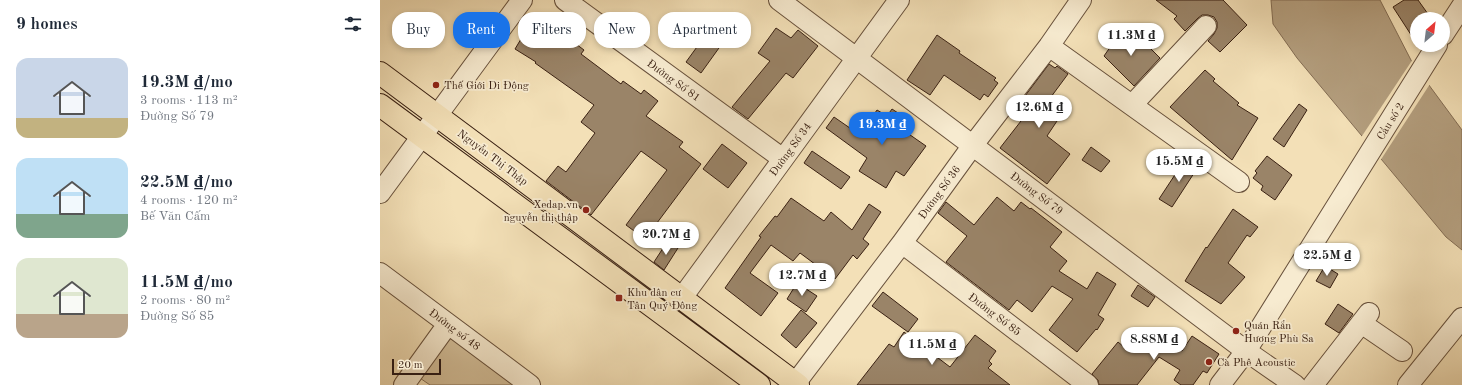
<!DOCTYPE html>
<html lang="en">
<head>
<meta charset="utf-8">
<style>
  :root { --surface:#fff; --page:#f2f2f3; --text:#1f2937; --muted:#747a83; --accent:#1a73e8 }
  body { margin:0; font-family:"Old Standard TT",serif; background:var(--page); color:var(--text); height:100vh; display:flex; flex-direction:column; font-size:15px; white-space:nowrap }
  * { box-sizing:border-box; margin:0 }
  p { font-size:13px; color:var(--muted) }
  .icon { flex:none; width:22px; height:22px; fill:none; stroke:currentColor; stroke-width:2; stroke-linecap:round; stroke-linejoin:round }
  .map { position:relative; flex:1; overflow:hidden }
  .sheet { display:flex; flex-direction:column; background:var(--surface); width:380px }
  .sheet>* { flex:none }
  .guide { position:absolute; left:12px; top:12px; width:380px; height:36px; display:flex; gap:8px }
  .needle { width:26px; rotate:28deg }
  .buttons { position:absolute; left:1030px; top:12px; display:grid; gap:8px }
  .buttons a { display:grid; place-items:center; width:40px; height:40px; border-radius:50%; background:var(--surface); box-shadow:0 2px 6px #0003; font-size:20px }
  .scale { position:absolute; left:12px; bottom:10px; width:49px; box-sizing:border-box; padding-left:4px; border:2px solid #3a2113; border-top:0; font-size:11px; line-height:14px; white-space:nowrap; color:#3a2113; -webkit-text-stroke:3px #f7ebd0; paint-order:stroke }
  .price { position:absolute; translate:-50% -34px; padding:0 9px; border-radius:14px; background:#fff; color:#222; font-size:13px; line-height:26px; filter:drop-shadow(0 1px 2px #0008) }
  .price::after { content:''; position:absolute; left:50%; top:24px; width:12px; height:9px; margin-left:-6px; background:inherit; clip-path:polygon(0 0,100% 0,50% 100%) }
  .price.current { background:var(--accent); color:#fff }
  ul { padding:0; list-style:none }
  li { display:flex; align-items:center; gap:12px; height:100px; padding:0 16px }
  li span { display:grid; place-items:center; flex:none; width:112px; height:80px; border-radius:12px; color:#555 }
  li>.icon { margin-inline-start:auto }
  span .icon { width:48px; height:48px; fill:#fffc; stroke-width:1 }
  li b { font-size:17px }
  h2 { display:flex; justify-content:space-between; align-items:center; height:48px; padding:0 16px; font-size:17px }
  .tag { padding:0 14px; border-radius:16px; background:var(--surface); box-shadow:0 2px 6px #0003; font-size:14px; line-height:36px }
  .tag.current { background:var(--accent); color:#fff }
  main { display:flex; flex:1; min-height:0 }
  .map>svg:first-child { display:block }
  .green { fill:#d4c09b; stroke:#877057 }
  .water { fill:#b49f7f; stroke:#836d54 }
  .pier { fill:#f3e0b7 }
  .building { fill:#9a8468; stroke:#3a2113 }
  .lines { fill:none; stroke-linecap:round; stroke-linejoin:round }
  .minor-casing { stroke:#68513c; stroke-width:22 }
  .major-casing { stroke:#3a2113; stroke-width:24 }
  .minor { stroke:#f7ebd0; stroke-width:20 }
  .major { stroke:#f3e0b7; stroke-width:22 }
  .poi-dot { fill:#8f2418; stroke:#f7ebd0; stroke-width:1.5 }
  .labels { text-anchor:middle; stroke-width:3.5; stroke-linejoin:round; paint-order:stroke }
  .street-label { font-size:11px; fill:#3a2113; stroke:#f7ebd0 }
  .poi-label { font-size:11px; fill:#3a2113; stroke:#f7ebd0; text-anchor:start }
</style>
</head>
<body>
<main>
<section class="sheet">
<h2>9 homes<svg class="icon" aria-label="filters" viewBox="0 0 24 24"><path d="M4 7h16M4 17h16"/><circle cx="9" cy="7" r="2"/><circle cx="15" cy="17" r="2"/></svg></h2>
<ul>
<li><span style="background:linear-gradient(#c9d6e8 75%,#c2b280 0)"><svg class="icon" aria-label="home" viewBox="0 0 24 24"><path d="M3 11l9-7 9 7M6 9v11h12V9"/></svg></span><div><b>19.3M ₫/mo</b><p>3 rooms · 113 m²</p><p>Đường Số 79</p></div></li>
<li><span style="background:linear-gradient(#bfe0f5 70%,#7fa58c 0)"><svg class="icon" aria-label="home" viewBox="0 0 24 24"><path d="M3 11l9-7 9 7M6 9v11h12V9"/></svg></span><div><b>22.5M ₫/mo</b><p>4 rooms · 120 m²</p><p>Bế Văn Cấm</p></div></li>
<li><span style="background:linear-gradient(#dfe7d0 70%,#b9a48a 0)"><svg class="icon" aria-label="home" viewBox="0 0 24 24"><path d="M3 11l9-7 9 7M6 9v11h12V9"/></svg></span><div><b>11.5M ₫/mo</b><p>2 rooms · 80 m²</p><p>Đường Số 85</p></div></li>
</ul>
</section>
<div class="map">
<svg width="1082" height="385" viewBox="0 0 1082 385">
  <rect width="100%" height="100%" fill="#f3e0b7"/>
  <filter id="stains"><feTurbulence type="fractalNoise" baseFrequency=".005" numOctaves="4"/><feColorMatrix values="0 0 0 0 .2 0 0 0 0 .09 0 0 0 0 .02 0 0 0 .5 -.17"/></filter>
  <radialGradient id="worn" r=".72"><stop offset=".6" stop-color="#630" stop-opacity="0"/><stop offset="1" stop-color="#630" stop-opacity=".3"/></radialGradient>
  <path class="green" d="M70,331l70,54h-90l-13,-9z"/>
  <path class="water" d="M891,0h109l32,62 50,68v120l-16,-13 -149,-179 -24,-34z"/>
  <path class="pier" d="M1033,59l17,25 -50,77 -20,-22z"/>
  <path class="building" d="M776,0h67l24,25 -27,27 -12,-11 6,-7 3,-6v-6l-3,-5 -6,-2h-6l-4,3 -13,13 -11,-12 3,-3z
    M1024,0h14l10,14 -7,5h-4v25l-24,-37z
    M150,24l24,16 5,-6 12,9 1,-2 12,9 -3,4 40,30 2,-3 18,13 3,-4 14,11 -12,15 37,26 -4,5 22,17 -56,75 -19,-14 41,-55 -26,-19 -50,64 -45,-34 12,-15 8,6 29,-39 -14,-11 13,-17 -59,-42 1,-1 -21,-13z
    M335,24l14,10 -28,39 -15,-11 24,-33h1z
    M396,28l15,10 7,-8 20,16 -25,32 -7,-5 -38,46 -16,-12 38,-46 -12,-8z
    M742,30l23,16 2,-1 13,13 -26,28 -30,-30z
    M557,35l23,16 -1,2 37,25 -2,2 4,3 -10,14 -4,-3 -4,6 -36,-25 -14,20 -23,-15z
    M669,64l6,4 2,-2 11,8 -20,27 15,11 -16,24 23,18 -23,30 -47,-36 35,-45 -10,-7z
    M825,70l10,9 -2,2 26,22 -2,2 21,13 -26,42 -62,-53z
    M919,104l8,6 -23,37 -11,-8z
    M512,109l18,12 -7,9 23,16 -22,30 -8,-5 -10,17 -27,-17 8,-13 -41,-30 8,-11 26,18 17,-25 10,6z
    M342,144l25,19 -19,25 -25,-19z
    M711,147l19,14 -9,11 -19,-12z
    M432,151l38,26 -9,12 -37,-26z
    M887,156l25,19 -17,25 -14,-10 2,-4 -10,-8 4,-5 -2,-2z
    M806,158l12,9 -26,40 -13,-8z
    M617,197l17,14 7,-9 9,7 1,-1 31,24 -12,15 17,14 -8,10 28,18 10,-17 19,12 -18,31 6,4 -7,11 -1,-1 -19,23 -28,-22 24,-31 -21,-13 -20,26 -15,-12 -8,10 -63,-48 21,-26 -29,-23 8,-11 28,23z
    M411,198l33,23 7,-9 21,18 17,-26 12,8 -18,27 6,5 -12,15 -4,-4 -18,24 -35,-26 -7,8 -22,-16 -21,28 28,20 -17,23 -36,-28 36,-51 -2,-1 16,-20 2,1z
    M853,209l25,18 -8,10 -3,-2 -19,28 17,14 -24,27 -36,-23 21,-34 1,1z
    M287,242l11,6 -14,22 -10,-8z
    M945,266l13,8 -8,14 -14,-7z
    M417,283l20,13 -11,16 -19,-13z
    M758,285l17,12 -7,10 -17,-11z
    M503,292l35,27 -10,13 -36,-26z
    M958,304l15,10 -14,19 -14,-9z
    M421,310l16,13 -21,25 -15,-13z
    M765,329l24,17 1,-3 12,8 10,-15 27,18 -12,19 -4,-2 -10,14h-12l-7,-5 6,-10 -21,-13 -22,28h-38l-1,-5 -6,-6 26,-32 12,10z
    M524,332l46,35 25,-32 21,16 -7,10 3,3 -4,4 22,17h-153l32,-41 5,3z"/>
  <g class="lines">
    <g class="minor-casing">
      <path id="minor" d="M185,0l218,159
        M399,0l467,351 49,34
        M1063,35l19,-29
        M669,46l190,136
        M752,105l74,-79
        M0,193l142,-193
        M522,243l186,142
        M0,273l150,112
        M301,299l218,-299
        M981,323l41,28
        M24,385l44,-61
        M414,385l108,-142 71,-98 76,-99 32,-46
        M840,385l26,-34 191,-306
        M933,385l56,-72
        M1028,385l54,-67"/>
    </g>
    <g class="major-casing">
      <path id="major" d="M0,73l418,312
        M0,105l379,280"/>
    </g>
    <use href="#minor" class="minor"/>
    <use href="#major" class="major"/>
  </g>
  <g class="poi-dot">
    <circle cx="56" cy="85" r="4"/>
    <circle cx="206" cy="210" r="4"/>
    <rect x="235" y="294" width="8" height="8" rx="2"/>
    <circle cx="856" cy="331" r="4"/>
    <circle cx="829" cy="362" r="4"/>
  </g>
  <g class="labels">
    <g class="street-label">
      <text transform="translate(294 80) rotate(36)" y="4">Đường Số 81</text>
      <text transform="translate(1010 121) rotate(-58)" y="4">Cầu số 2</text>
      <text transform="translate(410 149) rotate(-54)" y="4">Đường Số 34</text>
      <text transform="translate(113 157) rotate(37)" y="4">Nguyễn Thị Thập</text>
      <text transform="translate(559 192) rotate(-54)" y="4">Đường Số 36</text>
      <text transform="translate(657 193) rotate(37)" y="4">Đường Số 79</text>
      <text transform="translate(615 314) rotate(37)" y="4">Đường Số 85</text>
      <text transform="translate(75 329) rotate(37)" y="4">Đường số 48</text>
    </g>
    <g class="poi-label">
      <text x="64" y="89">Thế Giới Di Động</text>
      <text x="198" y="208" text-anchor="end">Xedap.vn<tspan x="198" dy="13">nguyễn thị thập</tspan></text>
      <text x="247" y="296">Khu dân cư<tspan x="247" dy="13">Tân Quý Đông</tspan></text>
      <text x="864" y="329">Quán Rắn<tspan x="864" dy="13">Hương Phù Sa</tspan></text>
      <text x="837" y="366">Cà Phê Acoustic</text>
    </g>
  </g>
  <rect width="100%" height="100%" filter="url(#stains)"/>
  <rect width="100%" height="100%" fill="url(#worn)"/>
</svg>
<div class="buttons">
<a><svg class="needle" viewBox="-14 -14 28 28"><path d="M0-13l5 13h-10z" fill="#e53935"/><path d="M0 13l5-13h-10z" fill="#747a83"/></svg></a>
</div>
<div class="scale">20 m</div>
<b class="price" style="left:751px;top:57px">11.3M ₫</b>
<b class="price" style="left:659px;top:129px">12.6M ₫</b>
<b class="price current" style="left:502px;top:146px">19.3M ₫</b>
<b class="price" style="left:799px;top:183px">15.5M ₫</b>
<b class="price" style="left:286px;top:256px">20.7M ₫</b>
<b class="price" style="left:947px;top:277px">22.5M ₫</b>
<b class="price" style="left:422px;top:297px">12.7M ₫</b>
<b class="price" style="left:774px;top:361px">8.88M ₫</b>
<b class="price" style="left:552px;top:366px">11.5M ₫</b>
<div class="guide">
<a class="tag">Buy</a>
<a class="tag current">Rent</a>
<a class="tag">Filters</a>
<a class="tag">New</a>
<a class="tag">Apartment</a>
</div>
</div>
</main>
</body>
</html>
